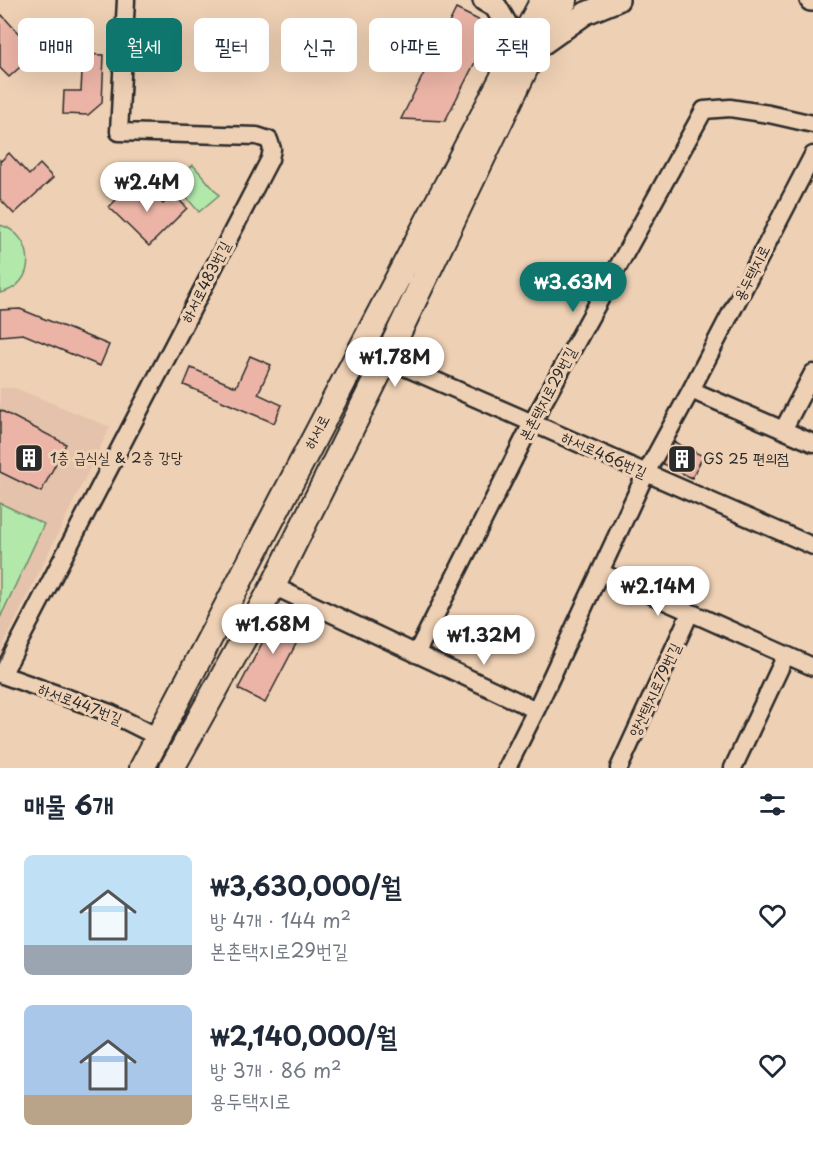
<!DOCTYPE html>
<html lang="ko">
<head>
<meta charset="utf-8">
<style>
  :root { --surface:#fff; --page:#f6f6f7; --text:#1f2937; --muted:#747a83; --accent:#0f766e }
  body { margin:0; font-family:"Playpen Sans","Poor Story",sans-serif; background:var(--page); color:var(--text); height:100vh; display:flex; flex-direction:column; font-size:22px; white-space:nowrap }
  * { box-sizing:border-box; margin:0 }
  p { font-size:20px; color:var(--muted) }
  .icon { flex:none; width:33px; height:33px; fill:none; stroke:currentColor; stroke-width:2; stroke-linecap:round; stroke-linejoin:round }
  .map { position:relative; height:768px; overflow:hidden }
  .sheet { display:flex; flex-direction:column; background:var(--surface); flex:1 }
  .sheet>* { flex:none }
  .top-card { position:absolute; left:18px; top:18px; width:777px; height:54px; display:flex; gap:12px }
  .price { position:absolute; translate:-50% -51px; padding:0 14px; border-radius:21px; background:#fff; color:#222; font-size:20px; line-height:39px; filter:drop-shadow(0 2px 3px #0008) }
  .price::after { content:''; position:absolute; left:50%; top:36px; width:18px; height:14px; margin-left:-9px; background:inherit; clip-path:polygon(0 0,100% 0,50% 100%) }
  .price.on { background:var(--accent); color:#fff }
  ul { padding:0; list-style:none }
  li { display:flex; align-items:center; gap:18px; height:150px; padding:0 24px }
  li span { display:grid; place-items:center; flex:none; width:168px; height:120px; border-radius:9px; color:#555 }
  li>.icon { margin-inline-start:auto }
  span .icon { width:72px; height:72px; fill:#fffc; stroke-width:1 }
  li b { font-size:26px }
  h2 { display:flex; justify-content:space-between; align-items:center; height:72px; padding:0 24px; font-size:26px }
  .tag { padding:0 21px; border-radius:9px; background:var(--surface); box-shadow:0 6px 24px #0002; font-size:21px; line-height:54px }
  .tag.on { background:var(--accent); color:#fff }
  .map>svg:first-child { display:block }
  .built { fill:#e5c2ab }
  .green { fill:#b2e9ab; stroke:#6e8a6b; stroke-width:1.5 }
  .building { fill:#ebb4a6; stroke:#2b2b2b; stroke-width:1.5 }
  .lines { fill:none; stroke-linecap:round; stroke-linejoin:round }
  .minor-casing { stroke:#2b2b2b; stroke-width:21 }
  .tertiary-casing { stroke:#2b2b2b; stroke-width:26 }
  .secondary-casing { stroke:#2b2b2b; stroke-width:28 }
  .minor { stroke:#eed0b4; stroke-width:16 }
  .tertiary { stroke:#eed0b4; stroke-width:21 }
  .secondary { stroke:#eed0b4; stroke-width:24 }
  .labels { text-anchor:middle; stroke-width:6; stroke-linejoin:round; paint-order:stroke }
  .street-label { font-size:15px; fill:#2b2b2b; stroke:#eed0b4 }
  .poi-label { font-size:15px; fill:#2b2b2b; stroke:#eed0b4; text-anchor:start }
</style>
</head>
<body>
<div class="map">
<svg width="813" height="768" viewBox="0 0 813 768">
  <rect width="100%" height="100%" fill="#eed0b4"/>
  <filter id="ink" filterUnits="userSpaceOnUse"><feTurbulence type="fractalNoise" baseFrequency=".0167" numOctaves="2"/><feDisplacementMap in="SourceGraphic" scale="12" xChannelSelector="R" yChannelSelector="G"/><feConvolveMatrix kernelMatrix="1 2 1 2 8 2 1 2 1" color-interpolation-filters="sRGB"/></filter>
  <g filter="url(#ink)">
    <path class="built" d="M0,388h15l95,39 -110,225z"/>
    <path class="green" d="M193,165l26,30 -20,17 -26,-30z
      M0,225c36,10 38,61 0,68z
      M0,503l44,21 -44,94z"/>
    <path class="building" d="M456,9l37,18 -48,94 -44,-2z
      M2,15l18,20 13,-12 16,18 -40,36 -9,-9v-50z
      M83,54l21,1 -2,48 -14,12 -25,-1 1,-23h17z
      M9,153l20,22 11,-11 13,14 -39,36 -14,-15v-39l1,1z
      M142,183l21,21 10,-10 14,14 -38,38 -40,-39 19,-19 5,5z
      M20,309l89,36 -9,21 -77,-32 -23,2v-26z
      M250,356l21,9 -13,29 24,11 -8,18 -90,-38 7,-17 45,19z
      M0,410l66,34 -25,48 -41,-20z
      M672,441l31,15 -11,22 -31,-15z
      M281,607l27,14 -43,82 -27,-14z"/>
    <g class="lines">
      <g class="minor-casing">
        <path id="minor" d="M361,348l452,198
          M691,390l122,53
          M783,430l30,-57
          M600,572l213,95
          M273,586l263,124
          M416,654l116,-231 172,-313 26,-2 39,6 44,10
          M0,674l110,39 48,24
          M2,675l268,-516 2,-10 -3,-9 -12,-4 -138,-4 7,-132
          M507,768l29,-58 110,-237 45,-83 122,-235
          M619,768l71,-155
          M733,768l53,-113"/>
      </g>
      <g class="tertiary-casing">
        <path id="tertiary" d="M484,0l12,7 11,19 9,23
          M811,0h2
          M538,47l48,-34 32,-13"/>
      </g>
      <g class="secondary-casing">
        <path id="secondary" d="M142,768l401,-768
          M172,768l101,-182 113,-227 149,-310 30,-49"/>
      </g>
      <use href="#minor" class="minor"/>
      <use href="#tertiary" class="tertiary"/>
      <use href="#secondary" class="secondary"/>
    </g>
  </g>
  <defs>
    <g id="building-square" transform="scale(1.5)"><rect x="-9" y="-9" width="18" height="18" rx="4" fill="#2b2b2b" stroke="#eed0b4"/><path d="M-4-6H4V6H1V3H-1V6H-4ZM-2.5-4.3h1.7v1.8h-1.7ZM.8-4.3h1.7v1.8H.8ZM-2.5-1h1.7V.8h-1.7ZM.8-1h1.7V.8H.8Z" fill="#fff"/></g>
  </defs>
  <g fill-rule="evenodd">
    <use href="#building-square" x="29" y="458"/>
    <use href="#building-square" x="682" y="459"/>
  </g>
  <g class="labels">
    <g class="street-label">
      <text transform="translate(752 273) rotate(-63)" y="5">용두택지로</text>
      <text transform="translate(206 282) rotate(-63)" y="5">하서로483번길</text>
      <text transform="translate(548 394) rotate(-62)" y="5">본촌택지로29번길</text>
      <text transform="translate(317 432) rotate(-62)" y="5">하서로</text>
      <text transform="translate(604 455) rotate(24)" y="5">하서로466번길</text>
      <text transform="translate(655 690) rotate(-65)" y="5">양산택지로79번길</text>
      <text transform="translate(80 704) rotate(21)" y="5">하서로447번길</text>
    </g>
    <g class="poi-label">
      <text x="50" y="463">1층 급식실 &amp; 2층 강당</text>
      <text x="703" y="464">GS 25 편의점</text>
    </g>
  </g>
</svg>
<b class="price" style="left:147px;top:213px">₩2.4M</b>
<b class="price on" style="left:573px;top:313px">₩3.63M</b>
<b class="price" style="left:395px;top:388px">₩1.78M</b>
<b class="price" style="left:658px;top:617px">₩2.14M</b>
<b class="price" style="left:273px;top:655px">₩1.68M</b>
<b class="price" style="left:484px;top:666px">₩1.32M</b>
<div class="top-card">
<a class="tag">매매</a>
<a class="tag on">월세</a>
<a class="tag">필터</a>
<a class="tag">신규</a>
<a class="tag">아파트</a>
<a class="tag">주택</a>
</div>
</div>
<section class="sheet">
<h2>매물 6개<svg class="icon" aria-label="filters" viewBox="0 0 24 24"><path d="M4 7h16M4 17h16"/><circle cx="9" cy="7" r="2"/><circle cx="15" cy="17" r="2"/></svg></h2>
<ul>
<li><span style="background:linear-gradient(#bfe0f5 75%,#9aa5b1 0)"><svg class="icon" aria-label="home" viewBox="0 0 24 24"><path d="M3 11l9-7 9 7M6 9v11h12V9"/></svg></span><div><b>₩3,630,000/월</b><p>방 4개 · 144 m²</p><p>본촌택지로29번길</p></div><svg class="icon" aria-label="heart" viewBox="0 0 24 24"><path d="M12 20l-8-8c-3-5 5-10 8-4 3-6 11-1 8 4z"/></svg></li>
<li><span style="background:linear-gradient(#a9c7e8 75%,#b9a48a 0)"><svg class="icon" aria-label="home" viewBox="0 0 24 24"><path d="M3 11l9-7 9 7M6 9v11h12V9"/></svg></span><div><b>₩2,140,000/월</b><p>방 3개 · 86 m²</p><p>용두택지로</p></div><svg class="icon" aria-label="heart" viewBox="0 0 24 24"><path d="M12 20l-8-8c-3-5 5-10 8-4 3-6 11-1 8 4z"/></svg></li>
</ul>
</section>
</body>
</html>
